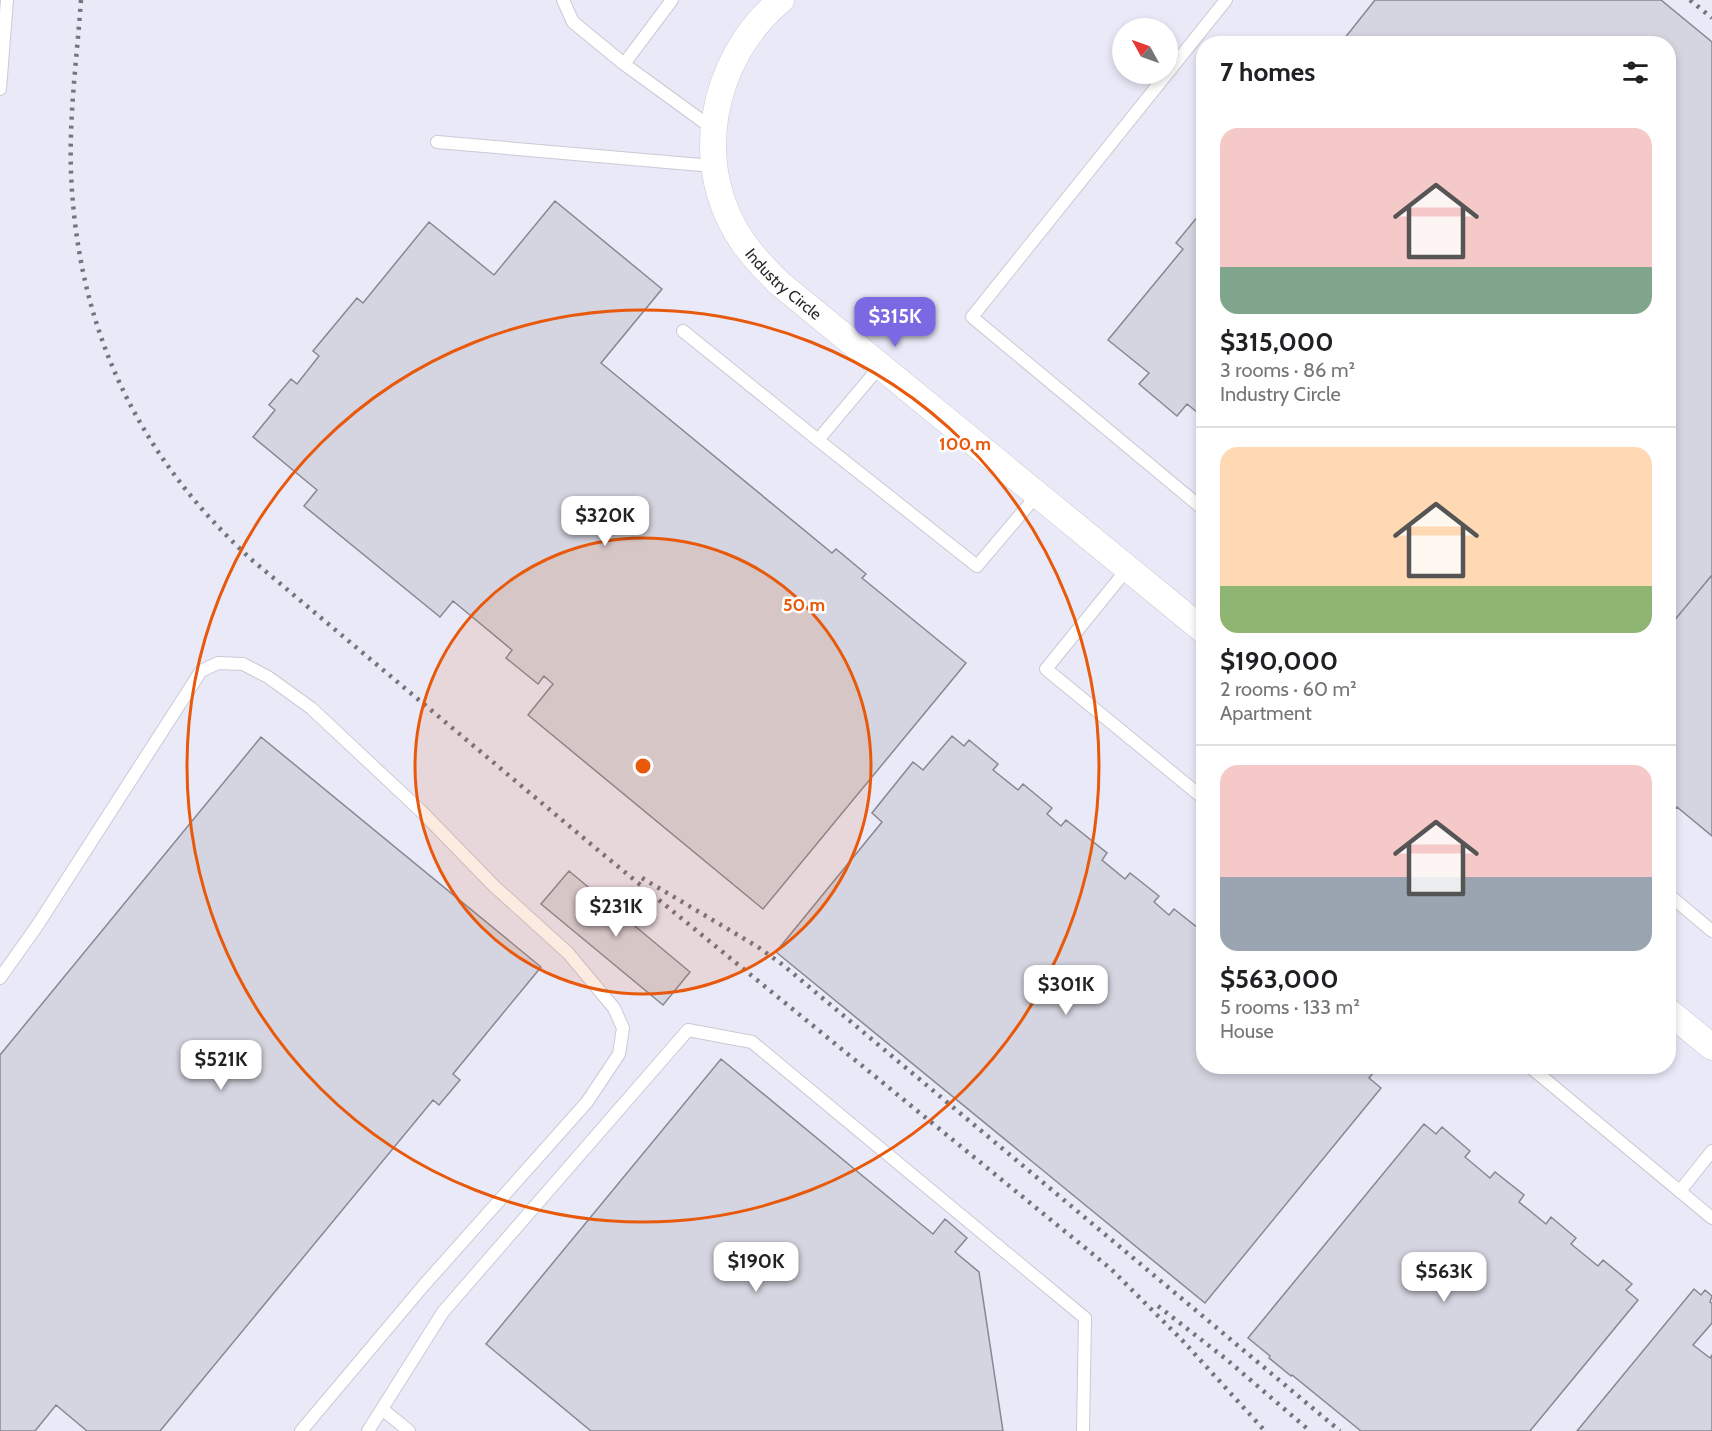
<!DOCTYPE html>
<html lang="en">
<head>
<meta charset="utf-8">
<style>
  :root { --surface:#fff; --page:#f2f2f2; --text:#202124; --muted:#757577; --line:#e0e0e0; --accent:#7b68e3 }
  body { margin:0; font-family:Cabin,sans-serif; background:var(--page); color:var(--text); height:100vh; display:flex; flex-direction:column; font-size:22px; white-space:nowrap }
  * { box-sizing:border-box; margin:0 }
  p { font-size:20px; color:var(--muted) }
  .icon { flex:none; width:33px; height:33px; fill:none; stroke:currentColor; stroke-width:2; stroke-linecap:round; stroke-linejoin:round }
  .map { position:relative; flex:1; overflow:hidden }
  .panel { position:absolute; left:1196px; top:36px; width:480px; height:1038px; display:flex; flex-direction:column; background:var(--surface); border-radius:24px; box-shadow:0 3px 9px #0003 }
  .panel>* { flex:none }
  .needle { width:39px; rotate:310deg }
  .fabs { position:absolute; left:1112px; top:18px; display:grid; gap:12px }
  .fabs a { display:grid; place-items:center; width:66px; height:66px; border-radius:50%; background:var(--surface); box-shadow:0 3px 9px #0003; font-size:30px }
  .price { position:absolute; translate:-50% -51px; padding:0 14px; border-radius:12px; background:#fff; color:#222; font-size:20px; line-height:39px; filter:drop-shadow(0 2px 3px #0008) }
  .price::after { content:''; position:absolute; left:50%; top:36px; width:18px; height:14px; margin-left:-9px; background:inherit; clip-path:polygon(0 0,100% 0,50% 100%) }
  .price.current { background:var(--accent); color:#fff }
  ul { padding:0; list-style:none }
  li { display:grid; align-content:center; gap:12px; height:318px; padding:0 24px }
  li+li { border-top:2px solid var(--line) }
  li span { display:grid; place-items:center; height:186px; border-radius:18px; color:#555 }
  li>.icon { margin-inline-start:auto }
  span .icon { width:108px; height:108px; fill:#fffc; stroke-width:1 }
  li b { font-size:26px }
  h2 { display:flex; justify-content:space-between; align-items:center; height:72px; padding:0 24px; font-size:26px }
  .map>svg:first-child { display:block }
  .built { fill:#e9e9f8; fill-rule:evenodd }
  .building { fill:#d5d5e1; stroke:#888893; stroke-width:1.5 }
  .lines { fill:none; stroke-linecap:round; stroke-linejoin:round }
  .lane-casing { stroke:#cacad5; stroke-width:14 }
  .street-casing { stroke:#cacad5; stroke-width:27 }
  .lane { stroke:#fff; stroke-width:12 }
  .street { stroke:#fff; stroke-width:26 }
  .rail { stroke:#74747a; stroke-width:4.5; stroke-dasharray:3 6; stroke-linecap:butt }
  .ring { fill:none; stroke:#e8590c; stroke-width:3 }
  .labels { text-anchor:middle; stroke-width:5; stroke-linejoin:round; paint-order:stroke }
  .street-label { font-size:16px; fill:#26262a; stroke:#fff }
  .centre { fill:#e8590c; stroke:#fff; stroke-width:3 }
  .ring-label { font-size:18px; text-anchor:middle; font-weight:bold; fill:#e8590c; stroke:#fff; stroke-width:5; stroke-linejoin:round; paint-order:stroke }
</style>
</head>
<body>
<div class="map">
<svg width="1712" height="1431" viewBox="0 0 1712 1431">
  <rect width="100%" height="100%" fill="#f5f5fe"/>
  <path class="built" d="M0,0h1712v1431h-1712zM1122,28h45v46h-45zM1203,44h465v1022h-465z"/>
  <path class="building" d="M1375,0h286l51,42v533l-44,53v-584h-328z
    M555,201l107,88 -61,74 231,190 4,-4 30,25 -4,4 104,85 -203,246 -235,-194 25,-31 -9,-8 -6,8 -32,-26 6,-8 -59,-49 -13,16 -136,-111 13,-16 -64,-53 22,-27 -6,-5 22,-26 6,5 22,-28 -6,-5 44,-53 6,5 66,-81 65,53z
    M1203,210v207l-16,-13 -10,12 -38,-32 10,-11 -41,-33 75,-91 -7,-6z
    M1712,575v261l-35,-29 -9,11v-190z
    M952,736l12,10 5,-6 29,24 -5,6 25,20 5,-6 29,24 -5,6 14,12 5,-6 41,33 -5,7 23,19 5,-6 29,23 -5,6 15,13 5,-6 29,23 -5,7 3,2 2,-3v128h165l6,6 -5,6 12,10 -176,215 -429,-351 106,-130 -10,-9 41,-51 10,8z
    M261,737l280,230 -88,107 7,6 -21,25 -6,-5 -273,331h-73l-31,-26 -21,26h-35v-376z
    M569,871l121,101 -27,33 -122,-101z
    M721,1059l212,175 12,-15 22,19 -12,14 24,20 24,159h-412l-105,-87z
    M1424,1124l12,10 6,-7 28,24 -5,6 25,21 5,-6 29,23 -5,7 27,22 5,-7 25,21 -5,6 27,22 5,-6 29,24 -6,6 12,10 -108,131h-169l-69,-56 -1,1 -22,-18 1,-2 -22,-18z
    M1694,1289l7,6 4,-5 7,6 -2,6 2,1v20l-19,22 17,13 2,-3v76h-135z"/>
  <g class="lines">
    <g class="lane-casing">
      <path id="lane" d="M563,0l10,22 51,42 88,64
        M624,64l48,-64
        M0,89l7,-89
        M437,142l276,24
        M683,331l135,109 63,-75
        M818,440l159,126 60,-71
        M1203,509l-231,-192 254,-317
        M1128,568l-82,101 157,129
        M1668,894l44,37
        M0,978l37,-52 164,-255 17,-8 25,1 25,13 43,31 110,103 73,75 74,67 46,55 9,20 -4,26 -32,48 -163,183 -123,146
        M1529,1066l183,152
        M1680,1191l32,-40
        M382,1409l27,22
        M368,1431l75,-119 245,-282 64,12 333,276 -2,113"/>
    </g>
    <g class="street-casing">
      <g id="street">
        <path id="s1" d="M781,0c-71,59 -92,168 -36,245 10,14 22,26 34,38l424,347"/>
        <path d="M1668,1011l44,36"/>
      </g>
    </g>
    <use href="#lane" class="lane"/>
    <use href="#street" class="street"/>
    <path class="rail" d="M81,0c-4,57 -12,115 -10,172 6,156 66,283 181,388l347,291 512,418 71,71 83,91
      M1690,0l22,18
      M642,878l116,69 25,18 557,466
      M1158,1306l68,53 84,72"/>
  </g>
  <circle cx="643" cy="766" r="228" fill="#e8590c" fill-opacity=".12"/>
  <g class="ring">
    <circle cx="643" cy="766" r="228"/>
    <circle cx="643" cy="766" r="456"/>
  </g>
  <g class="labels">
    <g class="street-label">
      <text dy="6" stroke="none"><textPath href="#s1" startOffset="327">Industry Circle</textPath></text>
    </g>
  </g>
  <circle cx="643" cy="766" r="9" class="centre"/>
  <g class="ring-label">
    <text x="965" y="450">100 m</text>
    <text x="804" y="611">50 m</text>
  </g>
</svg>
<div class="fabs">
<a><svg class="needle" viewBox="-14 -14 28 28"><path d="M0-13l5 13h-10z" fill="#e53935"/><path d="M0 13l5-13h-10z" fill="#757577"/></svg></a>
</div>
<b class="price current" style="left:895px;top:348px">$315K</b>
<b class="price" style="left:605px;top:547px">$320K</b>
<b class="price" style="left:616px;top:938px">$231K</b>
<b class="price" style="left:1066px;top:1016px">$301K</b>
<b class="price" style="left:221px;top:1091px">$521K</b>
<b class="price" style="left:756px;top:1293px">$190K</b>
<b class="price" style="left:1444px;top:1303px">$563K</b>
<section class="panel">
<h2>7 homes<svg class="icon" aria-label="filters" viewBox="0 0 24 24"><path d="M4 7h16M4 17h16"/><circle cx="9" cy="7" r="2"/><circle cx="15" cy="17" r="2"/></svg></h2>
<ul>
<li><span style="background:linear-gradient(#f6c9c9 75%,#7fa58c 0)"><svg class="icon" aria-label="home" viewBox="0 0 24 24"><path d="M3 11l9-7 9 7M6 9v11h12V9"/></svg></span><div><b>$315,000</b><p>3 rooms · 86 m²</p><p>Industry Circle</p></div></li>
<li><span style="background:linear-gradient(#ffd9b3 75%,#8fb573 0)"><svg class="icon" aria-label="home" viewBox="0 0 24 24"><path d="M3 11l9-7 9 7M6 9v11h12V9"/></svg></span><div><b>$190,000</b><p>2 rooms · 60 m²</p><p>Apartment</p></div></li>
<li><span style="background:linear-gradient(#f6c9c9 60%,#9aa5b1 0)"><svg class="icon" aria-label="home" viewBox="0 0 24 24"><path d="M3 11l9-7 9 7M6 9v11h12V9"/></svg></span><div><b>$563,000</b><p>5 rooms · 133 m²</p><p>House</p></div></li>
</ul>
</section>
</div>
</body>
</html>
